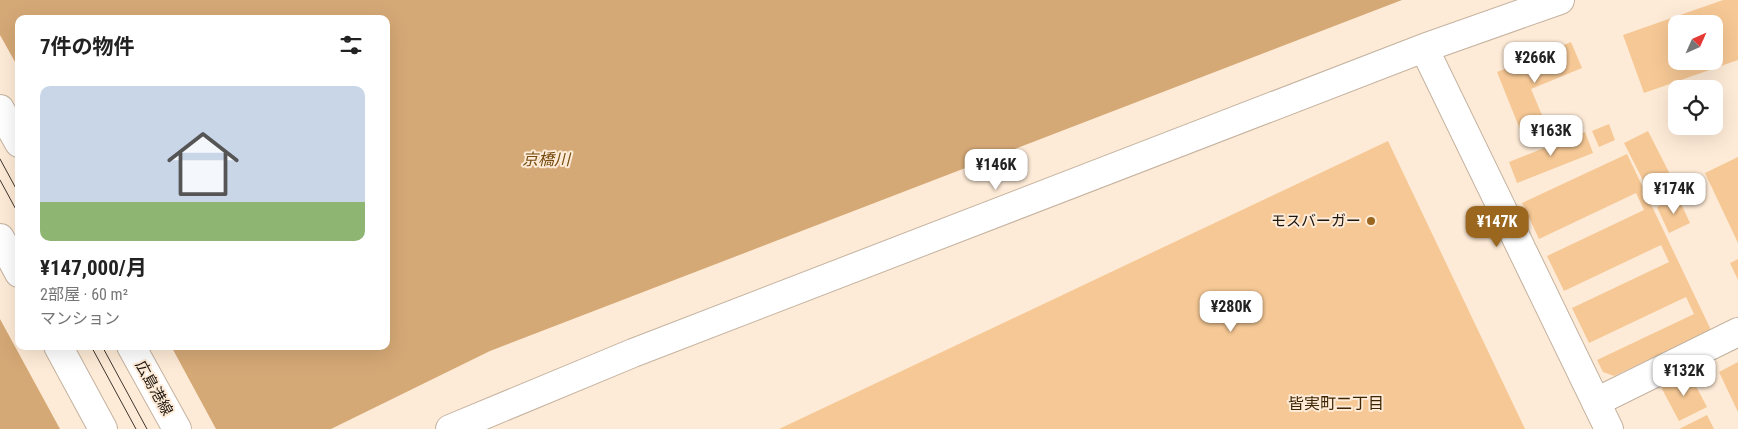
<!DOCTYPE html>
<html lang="ja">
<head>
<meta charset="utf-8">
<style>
  :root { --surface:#fff; --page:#f6f6f6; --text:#222; --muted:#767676; --accent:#9b661e }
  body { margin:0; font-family:"Roboto Condensed","Noto Sans JP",sans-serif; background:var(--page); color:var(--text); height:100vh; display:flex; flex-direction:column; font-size:19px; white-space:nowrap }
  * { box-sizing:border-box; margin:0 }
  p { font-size:16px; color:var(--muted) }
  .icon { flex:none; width:28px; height:28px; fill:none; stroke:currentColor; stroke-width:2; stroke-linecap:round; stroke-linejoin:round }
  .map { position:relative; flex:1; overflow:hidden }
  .drawer { position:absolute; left:15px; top:15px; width:375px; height:335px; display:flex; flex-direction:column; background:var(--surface); border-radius:10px; box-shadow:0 5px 20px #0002 }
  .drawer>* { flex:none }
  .needle { width:32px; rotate:45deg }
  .buttons { position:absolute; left:1668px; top:15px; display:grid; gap:10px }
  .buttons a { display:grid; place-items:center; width:55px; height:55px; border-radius:10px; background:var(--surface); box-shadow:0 5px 20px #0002; font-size:25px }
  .price { position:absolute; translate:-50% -42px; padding:0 11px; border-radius:10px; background:#fff; color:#222; font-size:16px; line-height:32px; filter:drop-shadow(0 1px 2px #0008) }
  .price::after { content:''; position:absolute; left:50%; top:30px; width:15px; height:11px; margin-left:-8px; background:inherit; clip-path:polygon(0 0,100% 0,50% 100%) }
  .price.current { background:var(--accent); color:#fff }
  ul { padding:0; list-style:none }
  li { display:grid; align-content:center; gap:10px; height:265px; padding:0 25px }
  li span { display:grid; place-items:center; height:155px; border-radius:10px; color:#555 }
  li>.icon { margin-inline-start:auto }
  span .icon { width:90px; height:90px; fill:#fffc; stroke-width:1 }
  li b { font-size:21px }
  h2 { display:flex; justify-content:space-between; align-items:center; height:60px; padding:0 25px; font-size:21px }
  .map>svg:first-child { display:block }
  .water { fill:#d5a976; fill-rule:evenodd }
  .pier { fill:#feebd7 }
  .building { fill:#f6c895; fill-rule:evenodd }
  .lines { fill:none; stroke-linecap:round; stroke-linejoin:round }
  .minor-casing { stroke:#c4b29f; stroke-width:30 }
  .tertiary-casing { stroke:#c4b29f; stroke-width:30 }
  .secondary-casing { stroke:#c4b29f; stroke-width:30 }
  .minor { stroke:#fff; stroke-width:28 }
  .tertiary { stroke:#fff; stroke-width:28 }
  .secondary { stroke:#fff; stroke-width:28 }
  .tram { stroke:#3e352c; stroke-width:1 }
  .poi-dot { fill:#9b661e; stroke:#feebd7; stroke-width:2 }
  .labels { text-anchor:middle; stroke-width:4; stroke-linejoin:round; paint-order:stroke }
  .poi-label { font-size:15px; fill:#1d160f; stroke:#feebd7; text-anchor:end }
  .street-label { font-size:15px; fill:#1d160f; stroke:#feebd7 }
  .water-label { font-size:16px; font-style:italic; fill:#764b0e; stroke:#feebd7 }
  .neighbourhood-label { font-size:16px; fill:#3f2503; stroke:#feebd7 }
</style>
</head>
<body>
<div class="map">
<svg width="1738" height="429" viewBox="0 0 1738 429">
  <rect width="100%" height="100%" fill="#feebd7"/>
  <path class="water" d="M0,0h1402l-912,351 -159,78h-331zM19,19h367v327h-367z"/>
  <path class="pier" d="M0,35l19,34v277h152l45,83h-156l-60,-110z"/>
  <path class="building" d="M1723,0h15v60l-94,33 -21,-58zM1676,24h38v37h-38z
    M1571,42l11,26 -51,21 16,38 -24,10 -26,-65z
    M1609,124l6,16 -16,7 -7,-16z
    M1648,131l30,59 -24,12 -30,-59z
    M1585,132l8,21 -76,30 -8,-21z
    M1388,141l137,288h-746z
    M1627,154l84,176 -97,46 -11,-4 -6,-12 97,-46 -8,-17 -97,46 -17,-35 97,-46 -8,-17 -97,46 -17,-35 97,-46 -8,-17 -97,46 -17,-36z
    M1738,157v86l-33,-70z
    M1678,197l12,26 -21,10 -12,-26z
    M1738,259v21l-8,-17z
    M1738,362v50l-19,-40z
    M1689,373l18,34 -28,14 -18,-34z
    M1707,415l7,14h-35z"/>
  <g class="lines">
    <g class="minor-casing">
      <path id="minor" d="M1596,402l142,-70"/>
    </g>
    <g class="tertiary-casing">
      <path id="tertiary" d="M1424,48l185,381
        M450,429l183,-76 791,-305 136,-48"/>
    </g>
    <g class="secondary-casing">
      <path id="secondary" d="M0,109l19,34
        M0,238l19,35
        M58,346l45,83
        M131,346l46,83"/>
    </g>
    <use href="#minor" class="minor"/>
    <use href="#tertiary" class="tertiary"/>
    <use href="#secondary" class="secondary"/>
    <path class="tram" d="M0,159l19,35
      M0,180l19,35
      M91,346l45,83
      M102,346l45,83"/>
  </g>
  <circle class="poi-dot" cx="1371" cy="221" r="5"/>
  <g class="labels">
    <g class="poi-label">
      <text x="1361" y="226">モスバーガー</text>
    </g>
    <g class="street-label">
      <text transform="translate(154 388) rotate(61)" y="5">広島港線</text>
    </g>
    <g class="water-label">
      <text x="546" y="165">京橋川</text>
    </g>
    <g class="neighbourhood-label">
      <text x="1336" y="409">皆実町二丁目</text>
    </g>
  </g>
</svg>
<div class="buttons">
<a><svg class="needle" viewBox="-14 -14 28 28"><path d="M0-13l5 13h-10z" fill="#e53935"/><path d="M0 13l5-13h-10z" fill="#767676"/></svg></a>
<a><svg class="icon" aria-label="locate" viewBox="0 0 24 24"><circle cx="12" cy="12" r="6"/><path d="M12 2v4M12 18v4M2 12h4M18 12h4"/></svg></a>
</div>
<b class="price" style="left:1535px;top:84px">¥266K</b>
<b class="price" style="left:1551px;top:157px">¥163K</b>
<b class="price" style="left:996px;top:191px">¥146K</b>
<b class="price" style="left:1674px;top:215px">¥174K</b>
<b class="price current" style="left:1497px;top:248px">¥147K</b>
<b class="price" style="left:1231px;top:333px">¥280K</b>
<b class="price" style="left:1684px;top:397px">¥132K</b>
<section class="drawer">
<h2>7件の物件<svg class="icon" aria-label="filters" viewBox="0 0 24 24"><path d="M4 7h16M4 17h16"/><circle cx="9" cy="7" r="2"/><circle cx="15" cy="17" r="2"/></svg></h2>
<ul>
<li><span style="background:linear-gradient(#c9d6e8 75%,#8fb573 0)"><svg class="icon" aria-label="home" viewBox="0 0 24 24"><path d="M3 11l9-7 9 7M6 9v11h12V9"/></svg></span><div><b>¥147,000/月</b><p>2部屋 · 60 m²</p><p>マンション</p></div></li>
</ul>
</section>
</div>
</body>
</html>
